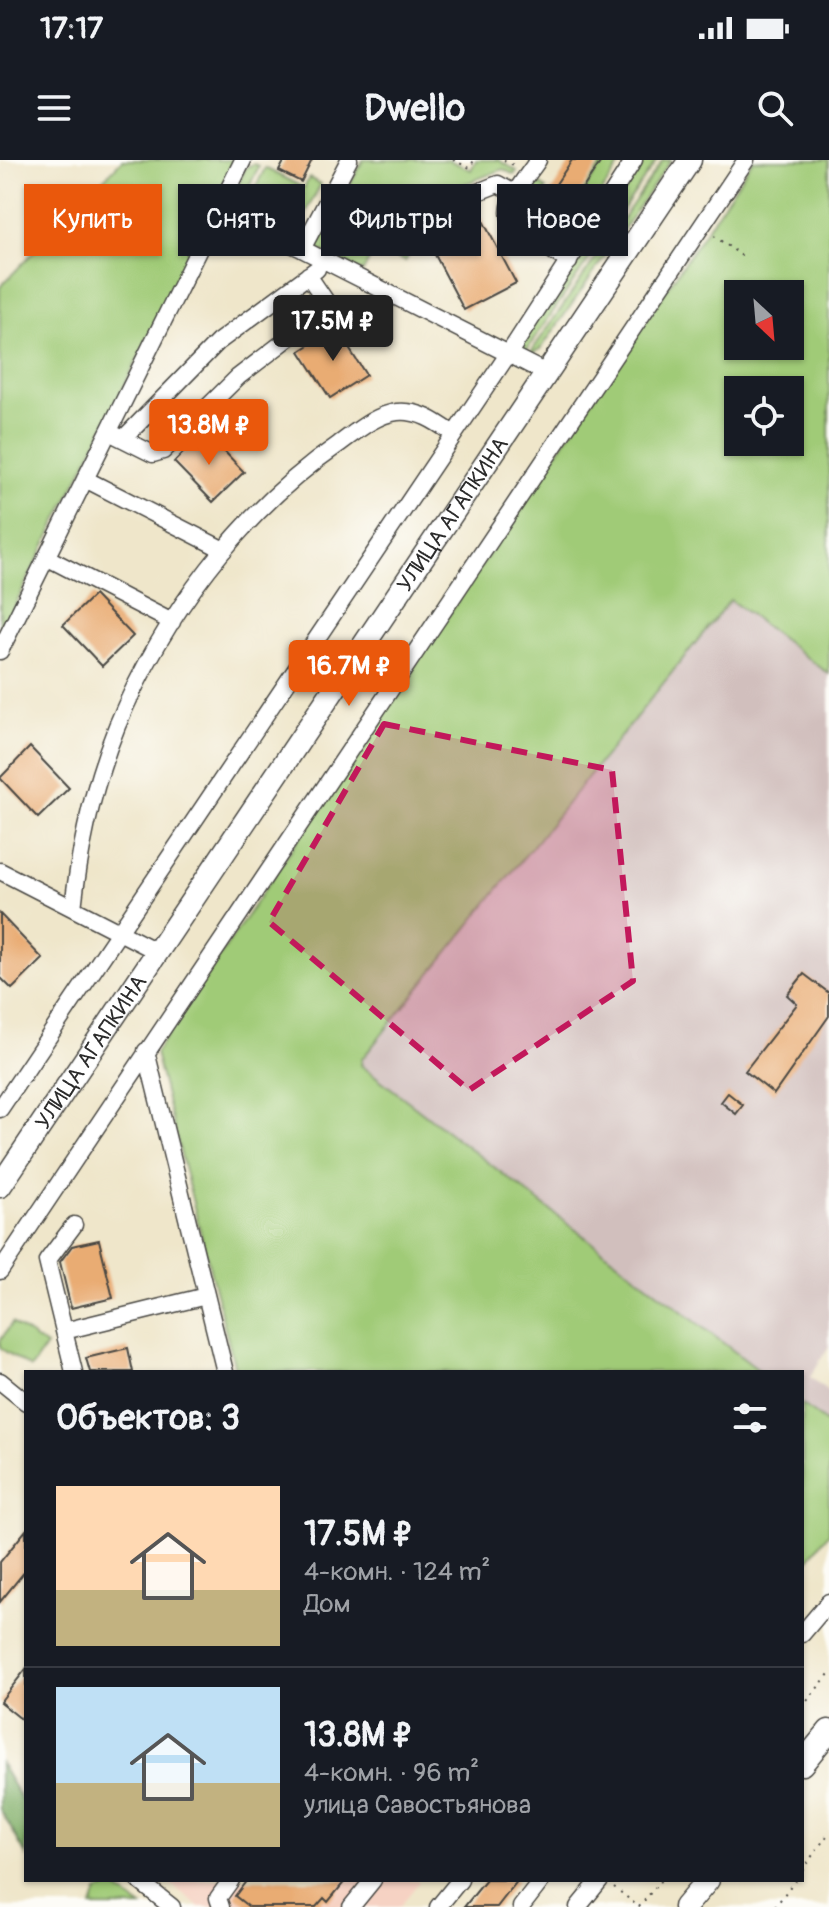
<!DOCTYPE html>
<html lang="ru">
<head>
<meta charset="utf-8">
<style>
  :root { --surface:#171b24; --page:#242831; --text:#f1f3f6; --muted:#9ea1a6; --line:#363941; --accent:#ea580c }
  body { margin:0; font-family:Pangolin,sans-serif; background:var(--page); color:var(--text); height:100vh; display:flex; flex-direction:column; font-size:30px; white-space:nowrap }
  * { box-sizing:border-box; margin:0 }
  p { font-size:26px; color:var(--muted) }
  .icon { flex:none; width:44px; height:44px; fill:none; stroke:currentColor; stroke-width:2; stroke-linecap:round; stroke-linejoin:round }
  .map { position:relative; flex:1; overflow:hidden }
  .side { position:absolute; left:24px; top:1210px; width:780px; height:512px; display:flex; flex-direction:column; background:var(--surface); border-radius:0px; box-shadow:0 2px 6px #0004 }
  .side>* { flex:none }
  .banner { position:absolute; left:24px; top:24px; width:782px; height:72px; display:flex; gap:16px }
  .needle { width:52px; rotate:154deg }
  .controls { position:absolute; left:724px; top:120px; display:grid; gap:16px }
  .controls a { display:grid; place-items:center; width:80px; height:80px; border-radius:0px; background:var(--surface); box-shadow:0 2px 6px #0004; font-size:40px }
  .price { position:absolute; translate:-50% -68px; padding:0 18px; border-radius:8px; background:var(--accent); color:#fff; font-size:26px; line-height:52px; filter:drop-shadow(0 2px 4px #0008) }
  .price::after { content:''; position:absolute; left:50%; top:48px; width:24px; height:18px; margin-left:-12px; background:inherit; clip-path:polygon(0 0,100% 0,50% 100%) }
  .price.active { background:#222; color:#fff }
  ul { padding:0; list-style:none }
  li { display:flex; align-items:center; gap:24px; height:200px; padding:0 32px }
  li+li { border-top:2px solid var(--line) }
  li span { display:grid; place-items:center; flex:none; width:224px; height:160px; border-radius:0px; color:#555 }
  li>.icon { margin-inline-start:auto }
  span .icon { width:96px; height:96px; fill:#fffc; stroke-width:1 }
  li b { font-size:34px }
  h2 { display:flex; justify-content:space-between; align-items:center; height:96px; padding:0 32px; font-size:34px }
  .tag { padding:0 28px; border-radius:0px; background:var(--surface); box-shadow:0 2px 6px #0004; font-size:28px; line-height:72px }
  .tag.active { background:var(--accent); color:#fff }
  .status { display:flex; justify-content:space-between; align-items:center; height:56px; padding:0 40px; background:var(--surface); direction:ltr }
  .status svg { height:22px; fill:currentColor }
  header { display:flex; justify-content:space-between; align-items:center; height:104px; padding:0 32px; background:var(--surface); font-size:36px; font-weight:700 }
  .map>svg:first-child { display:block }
  .built { fill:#f6d2c3 }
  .industrial { fill:#d1bfbd }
  .green { fill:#a0cb77; stroke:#667b51; stroke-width:2; fill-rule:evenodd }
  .forest { fill:#80af68; stroke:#566d4a; stroke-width:2 }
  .building { fill:#e9ac73 }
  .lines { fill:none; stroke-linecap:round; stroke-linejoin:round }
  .minor-casing { stroke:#484743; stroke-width:19 }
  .major-casing { stroke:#484743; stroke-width:25 }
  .path { stroke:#484743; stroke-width:2; stroke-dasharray:2 6; stroke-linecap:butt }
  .minor { stroke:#fff; stroke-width:16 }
  .major { stroke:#fff; stroke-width:22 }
  .marked { fill:#c2185b; fill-opacity:0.2; stroke:#c2185b; stroke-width:6; stroke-dasharray:16 10; stroke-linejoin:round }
  .labels { text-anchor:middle; stroke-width:8; stroke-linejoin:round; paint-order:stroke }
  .street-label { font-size:22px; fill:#2b2b2b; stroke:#fdfcf7 }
</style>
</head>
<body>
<div class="status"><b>17:17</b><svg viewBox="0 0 49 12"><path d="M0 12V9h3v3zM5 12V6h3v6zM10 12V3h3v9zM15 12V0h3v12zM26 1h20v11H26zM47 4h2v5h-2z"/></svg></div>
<header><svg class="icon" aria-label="menu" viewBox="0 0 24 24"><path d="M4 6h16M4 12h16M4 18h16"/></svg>Dwello<svg class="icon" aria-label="search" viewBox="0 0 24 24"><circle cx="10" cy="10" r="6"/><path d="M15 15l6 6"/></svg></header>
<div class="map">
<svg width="829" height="1747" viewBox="0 0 829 1747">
  <rect width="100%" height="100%" fill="#fdfcf7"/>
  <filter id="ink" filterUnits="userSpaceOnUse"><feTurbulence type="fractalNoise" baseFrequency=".0125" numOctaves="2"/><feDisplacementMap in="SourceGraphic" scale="16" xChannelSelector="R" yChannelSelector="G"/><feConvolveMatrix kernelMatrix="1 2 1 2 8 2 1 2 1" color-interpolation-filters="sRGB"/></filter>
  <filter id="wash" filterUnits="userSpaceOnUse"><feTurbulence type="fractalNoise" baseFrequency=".006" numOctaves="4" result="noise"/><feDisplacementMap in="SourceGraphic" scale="32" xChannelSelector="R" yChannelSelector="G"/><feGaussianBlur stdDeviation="1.8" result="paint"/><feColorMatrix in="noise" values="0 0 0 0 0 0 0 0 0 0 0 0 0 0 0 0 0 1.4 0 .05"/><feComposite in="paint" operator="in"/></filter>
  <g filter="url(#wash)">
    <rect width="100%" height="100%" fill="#efe6ca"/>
    <path class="built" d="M166,1720h251l2,2 -20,25h-200z"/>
    <path class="industrial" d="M730,439l99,75v672l-19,31 19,15v32l-27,-20v-32h-41l-400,-306 1,-7z"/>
    <path class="green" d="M122,0h115l-237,475v-348z
      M363,0h86l22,10 5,-10h22l19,11 -3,4 -11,-6 -103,40 -1,9 -5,3 -50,-25z
      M605,0h18l-56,84 -7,1 -42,-28v-6l19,-29 9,7 -10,21 24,16z
      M641,0h16l-133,194 -4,-2 -1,-8z
      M663,0h8l-130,189 -12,6z
      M753,0h76v514l-99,-74 -368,459 -1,6 400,307h-525l-81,-319zM738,134h52v52h-52zM738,230h52v52h-52z
      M254,4l5,2 -22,46 -7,-8 16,-37z
      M265,8l39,20 5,-10 12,6 -25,48 -52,-21z
      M341,50l72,38 -8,14 -29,-15 -13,25 -48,-24 -3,-4 12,-23 10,-2z
      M12,1163l34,23 -15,22 -31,-20v-7z
      M802,1244l27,21v108l-27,35z
      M112,1726l30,21h-50l5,-15z"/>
    <path class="forest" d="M0,1603l26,44v48l-26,-46z"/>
    <g id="blocks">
      <path class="building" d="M285,0h27l-11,22 -22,-11z
        M572,0h30l-42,62 -20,-14z
        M481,57l35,66 -52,27 -32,-61 1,-6z
        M336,168l30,47 -36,23 -30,-47z
        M205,271l39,41 -31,30 -39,-40z
        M94,435l39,41 -31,30 -39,-41z
        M30,587l39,41 -31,30 -38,-40z
        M0,754l43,45 -31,30 -12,-12z
        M804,814l25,19v23l-55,78 -29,-23 52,-67 -10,-9z
        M728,933l15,12 -7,9 -15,-12z
        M99,1080l14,58 -42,10 -11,-46 12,-16z
        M128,1188l5,24h-43l-4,-14z
        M26,1370v40l-26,32v-40z
        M26,1509v54l-26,-21z
        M247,1720h99l-18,22 -4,-4 -8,9h-67l-14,-11z
        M486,1720h32l-21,27h-33z"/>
    </g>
  </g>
  <g filter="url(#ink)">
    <use href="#blocks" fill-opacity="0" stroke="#484743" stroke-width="2"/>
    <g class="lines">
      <g class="minor-casing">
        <path id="minor" d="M538,0c-10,16 -39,45 -25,64l56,38
          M329,37l93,48
          M218,50l84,39 47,-89
          M401,74l9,-15 88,-35 18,10
          M302,89l244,124
          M109,272l44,22 10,-3 75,-74 86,-66 1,-11 -17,-25
          M123,279l95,-97 99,-73
          M85,319l139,71
          M46,397l126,65
          M0,491l243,-491
          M0,711l158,81
          M73,748c7,-63 20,-123 44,-182 46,-110 123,-214 222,-282 18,-13 36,-29 58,-32 22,-2 38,9 55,21
          M146,891l79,321
          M0,949l509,-756 125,-193
          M74,1065l-27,36 27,111
          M0,1111l746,-1111
          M64,1171l142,-35
          M0,1221l26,21
          M802,1474l27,-32
          M138,1720l34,27
          M221,1747l-3,-9 13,-18
          M351,1747l22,-27
          M438,1747l22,-27
          M521,1747l21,-27
          M578,1747l22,-27"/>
      </g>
      <g class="major-casing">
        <g id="major">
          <path id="s1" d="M0,1026l690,-1026"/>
          <path d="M802,1604l27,-33"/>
          <path d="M685,1747l23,-27"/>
        </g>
      </g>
      <path class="path" d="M453,0l17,8 4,-8
        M504,0l13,7
        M714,76l28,20
        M802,1547l27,-33
        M802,1710l27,-37
        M614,1727l25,20 22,-27
        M775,1747l20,-27"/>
      <use href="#minor" class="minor"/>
      <use href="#major" class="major"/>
    </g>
  </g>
  <path class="marked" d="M384,564l228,46 21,211 -164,109 -200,-168z"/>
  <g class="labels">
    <g class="street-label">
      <text dy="8" stroke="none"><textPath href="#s1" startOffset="810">УЛИЦА АГАПКИНА</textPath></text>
      <text dy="8" stroke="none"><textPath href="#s1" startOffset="162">УЛИЦА АГАПКИНА</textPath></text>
    </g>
  </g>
</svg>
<div class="controls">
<a><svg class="needle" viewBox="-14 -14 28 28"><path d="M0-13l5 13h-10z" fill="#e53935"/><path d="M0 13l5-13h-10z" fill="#9ea1a6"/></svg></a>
<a><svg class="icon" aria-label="locate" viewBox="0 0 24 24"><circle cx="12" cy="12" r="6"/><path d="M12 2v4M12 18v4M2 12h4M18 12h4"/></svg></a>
</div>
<b class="price active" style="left:333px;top:203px">17.5M ₽</b>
<b class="price" style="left:209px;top:307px">13.8M ₽</b>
<b class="price" style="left:349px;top:548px">16.7M ₽</b>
<div class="banner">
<a class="tag active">Купить</a>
<a class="tag">Снять</a>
<a class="tag">Фильтры</a>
<a class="tag">Новое</a>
</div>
<section class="side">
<h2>Объектов: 3<svg class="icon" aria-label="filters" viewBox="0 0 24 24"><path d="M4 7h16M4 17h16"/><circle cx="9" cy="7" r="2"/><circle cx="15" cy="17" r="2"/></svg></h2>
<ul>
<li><span style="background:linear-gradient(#ffd9b3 65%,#c2b280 0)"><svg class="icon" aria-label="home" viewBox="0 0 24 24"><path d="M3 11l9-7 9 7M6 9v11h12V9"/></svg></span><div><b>17.5M ₽</b><p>4-комн. · 124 m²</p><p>Дом</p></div></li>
<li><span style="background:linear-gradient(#bfe0f5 60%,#c2b280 0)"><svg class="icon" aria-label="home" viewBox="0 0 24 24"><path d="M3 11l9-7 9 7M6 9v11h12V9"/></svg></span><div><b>13.8M ₽</b><p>4-комн. · 96 m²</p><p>улица Савостьянова</p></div></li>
</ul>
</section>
</div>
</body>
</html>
